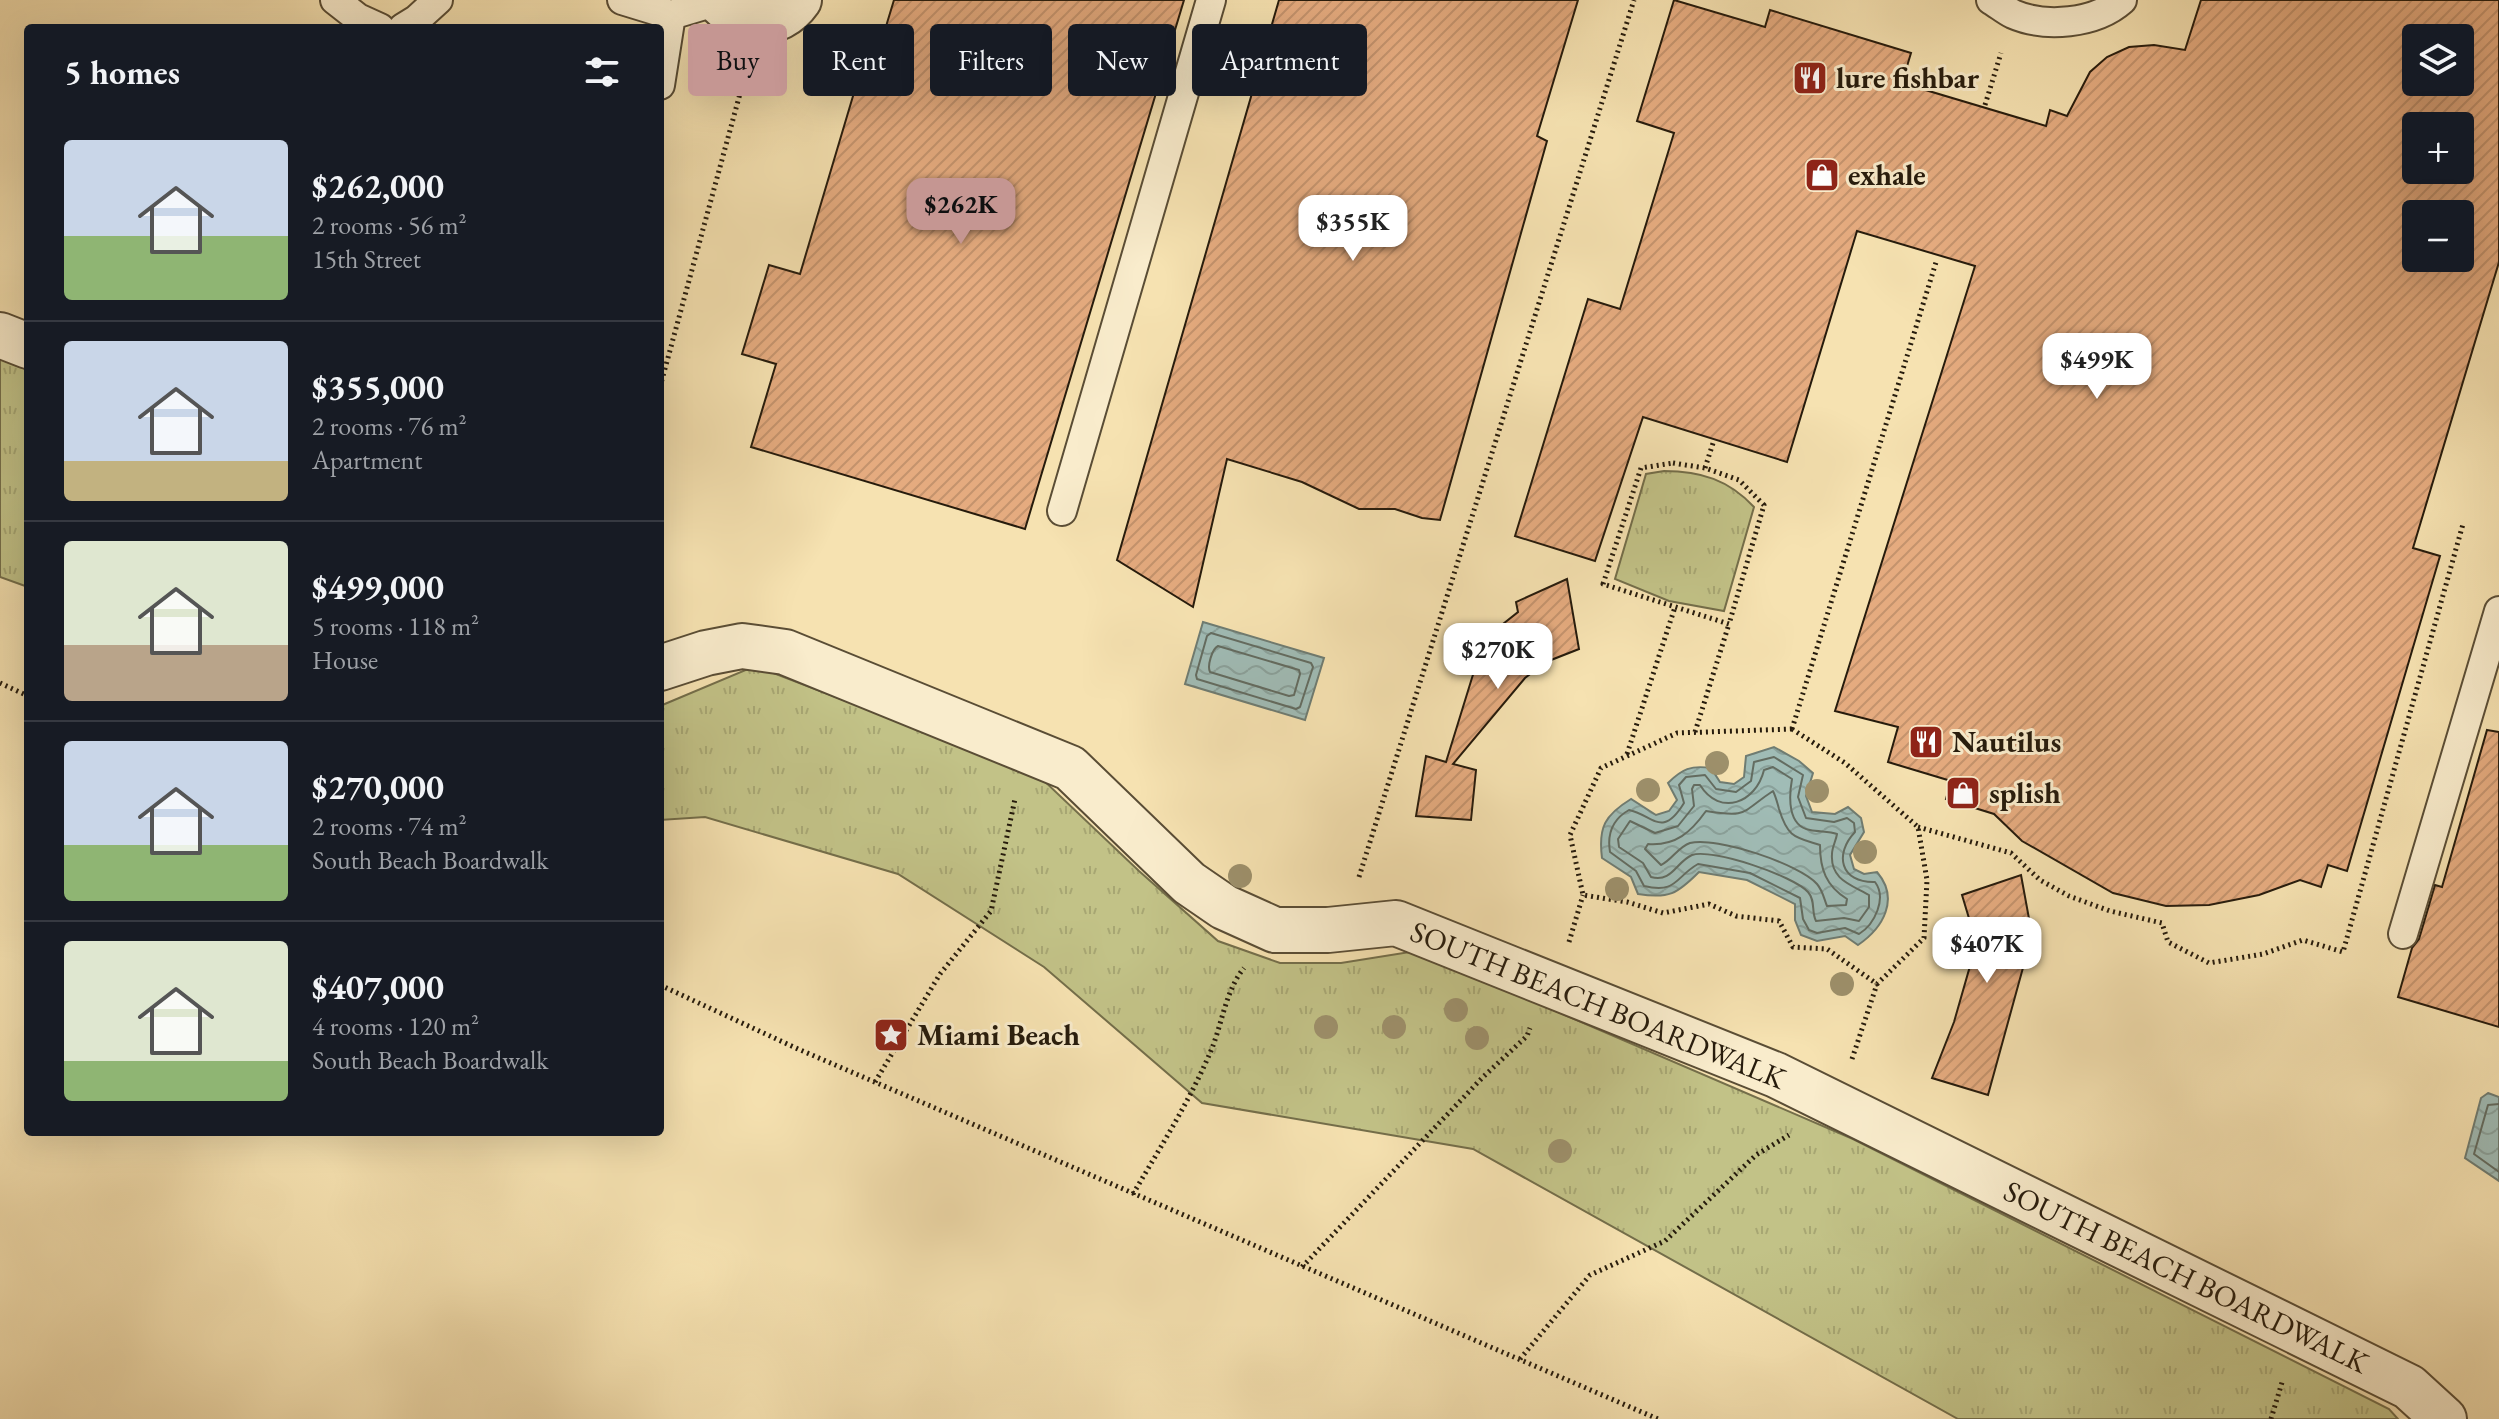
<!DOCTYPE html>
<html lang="en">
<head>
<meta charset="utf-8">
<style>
  :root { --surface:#171b24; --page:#242831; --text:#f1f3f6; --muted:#9ea1a6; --line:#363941; --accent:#c59692 }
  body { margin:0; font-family:"EB Garamond",serif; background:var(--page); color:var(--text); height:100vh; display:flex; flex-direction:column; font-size:30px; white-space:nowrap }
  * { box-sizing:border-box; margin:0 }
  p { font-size:26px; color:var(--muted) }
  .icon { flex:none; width:44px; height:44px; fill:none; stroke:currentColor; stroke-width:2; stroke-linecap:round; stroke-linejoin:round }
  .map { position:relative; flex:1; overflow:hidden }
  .sheet { position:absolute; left:24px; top:24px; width:640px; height:1112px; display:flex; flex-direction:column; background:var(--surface); border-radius:8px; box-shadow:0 8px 32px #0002 }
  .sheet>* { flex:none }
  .hud { position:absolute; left:688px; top:24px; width:760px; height:72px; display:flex; gap:16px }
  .fabs { position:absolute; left:2402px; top:24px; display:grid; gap:16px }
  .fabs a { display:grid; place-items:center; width:72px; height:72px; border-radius:8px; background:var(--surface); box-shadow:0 8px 32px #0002; font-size:40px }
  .price { position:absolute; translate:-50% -68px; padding:0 18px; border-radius:16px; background:#fff; color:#222; font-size:26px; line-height:52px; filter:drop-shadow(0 2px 4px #0008) }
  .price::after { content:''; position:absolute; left:50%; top:48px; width:24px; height:18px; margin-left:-12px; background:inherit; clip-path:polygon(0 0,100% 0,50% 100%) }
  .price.selected { background:var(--accent); color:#111 }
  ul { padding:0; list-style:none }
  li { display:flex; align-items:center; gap:24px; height:200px; padding:0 40px }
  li+li { border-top:2px solid var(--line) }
  li span { display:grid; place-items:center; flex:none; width:224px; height:160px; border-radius:8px; color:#555 }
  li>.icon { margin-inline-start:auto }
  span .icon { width:96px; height:96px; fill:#fffc; stroke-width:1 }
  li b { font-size:34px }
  h2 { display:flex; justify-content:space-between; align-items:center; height:96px; padding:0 40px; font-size:34px }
  .chip { padding:0 28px; border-radius:8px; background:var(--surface); box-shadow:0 8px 32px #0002; font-size:28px; line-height:72px }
  .chip.selected { background:var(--accent); color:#111 }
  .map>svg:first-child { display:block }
  .grass { fill:url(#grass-tufts); stroke:#746e4a; stroke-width:2 }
  .water { fill:url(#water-waves); stroke:#6f7c72; stroke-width:2 }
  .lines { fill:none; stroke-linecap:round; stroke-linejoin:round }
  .shore { stroke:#636c61; stroke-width:2 }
  .building { fill:url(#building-hatch); stroke:#261b0c; stroke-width:2; fill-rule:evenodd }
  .lane-casing { stroke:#5a4d35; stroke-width:32 }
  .street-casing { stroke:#5a4d35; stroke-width:48 }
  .path { stroke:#261b0c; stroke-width:5; stroke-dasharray:2 4; stroke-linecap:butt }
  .lane { stroke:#f9eccc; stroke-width:28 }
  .street { stroke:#f9eccc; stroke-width:44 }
  .tree { fill:#9d906b }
  .labels { text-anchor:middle; stroke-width:6; stroke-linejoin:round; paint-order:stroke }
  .poi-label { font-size:30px; font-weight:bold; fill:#261b0c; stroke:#f9eccc; text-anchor:start }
  .street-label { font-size:30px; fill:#261b0c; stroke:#f9eccc }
</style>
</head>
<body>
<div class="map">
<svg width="2499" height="1419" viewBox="0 0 2499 1419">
  <defs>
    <pattern id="grass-tufts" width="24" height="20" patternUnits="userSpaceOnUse" patternTransform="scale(2)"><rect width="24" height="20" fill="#c2c287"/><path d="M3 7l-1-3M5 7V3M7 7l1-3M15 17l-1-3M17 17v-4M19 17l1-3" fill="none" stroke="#a7a673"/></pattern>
    <pattern id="water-waves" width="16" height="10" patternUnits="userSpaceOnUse" patternTransform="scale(2)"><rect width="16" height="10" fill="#a0bcb6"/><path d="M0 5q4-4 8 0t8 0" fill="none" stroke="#8aa19b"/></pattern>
    <pattern id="building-hatch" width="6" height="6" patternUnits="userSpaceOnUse" patternTransform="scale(2)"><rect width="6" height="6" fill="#e5ab7f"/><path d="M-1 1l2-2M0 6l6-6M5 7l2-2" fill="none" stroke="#c4936d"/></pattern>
  </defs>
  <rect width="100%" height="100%" fill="#f6e2b1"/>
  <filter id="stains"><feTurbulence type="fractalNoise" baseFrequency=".0025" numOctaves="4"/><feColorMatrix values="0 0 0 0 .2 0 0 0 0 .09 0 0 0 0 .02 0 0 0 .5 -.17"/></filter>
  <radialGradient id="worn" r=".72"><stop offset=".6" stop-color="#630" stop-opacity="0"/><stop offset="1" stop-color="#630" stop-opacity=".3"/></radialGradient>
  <path class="grass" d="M0,359l28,11v217l-28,-10z
    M1664,471c37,0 65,9 90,36l-30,104 -55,-10 -54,-22 31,-105z
    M755,666l283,109 101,96 79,70 62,22h61l75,-12 437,188 536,270 9,10h-440l-485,-270 -271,-46 -158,-136 -146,-93 -193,-57 -45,3v-114z"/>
  <path class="water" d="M1203,622l121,36 -19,62 -120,-36z
    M1774,747l25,14 14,12 -7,23 6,16 23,2 13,-7 13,11 3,14 -14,23 4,14 10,5 13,-2c23,27 6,56 -19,73l-13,-9 -28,5 -16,-6 -6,-15v-16l-48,-24 -48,-8c-22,22 -30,27 -61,22l-7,-17 -29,-19c-4,-31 3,-43 29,-59l25,16 13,-4 8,-11 -9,-17c14,-14 23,-18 43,-15l9,14 14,2 10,-7 2,-21z
    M2488,1093l11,4v84l-34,-23 16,-60z"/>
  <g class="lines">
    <path class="shore" d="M1211,633l100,30 2,4 -13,40 -4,2 -99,-30 -1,-4 11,-39z
      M1218,646l81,24 1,4 -6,21 -5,1 -79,-24c-3,-6 2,-23 8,-26z
      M1774,757l29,18 -5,22 8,21 28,4 13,-4 7,5 1,9c-21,22 -15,51 20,50 12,16 0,42 -16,52l-14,-6 -28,5 -8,-3 -6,-11 -3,-21 -50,-25 -52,-9c-23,13 -21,30 -54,22l-8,-15 -26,-19c-3,-18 3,-33 19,-42 24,5 33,29 55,-7l-5,-18 7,-8 19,-2 11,14 20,3 15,-11 3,-19z
      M1773,767l19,12c-3,17 -5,47 18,51 10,2 19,1 27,4 -1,7 -5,13 -5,20 -2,26 20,31 37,41v12l-10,14 -15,-3 -28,3c-5,-9 0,-20 -8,-29 -14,-16 -96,-44 -116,-37 -16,7 -20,28 -41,22l-8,-14 -24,-16 -1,-8 12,-18 25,12 23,-7 16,-20 -2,-17 2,-4h6c20,32 56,18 64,-15z
      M1773,791c3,6 4,11 6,18 9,29 16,28 41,36 0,24 6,41 27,54l-1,6 -19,1c-3,-7 -4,-15 -10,-22 -18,-20 -101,-48 -127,-41 -12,4 -18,17 -29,22l-16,-16 3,-5c28,2 43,-12 58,-33 43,7 35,1 67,-20z
      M2499,1104l-11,1 -14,49 25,18"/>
  </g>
  <path class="building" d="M894,0h290l-159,529 -274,-82 25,-83 -34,-10 27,-89 31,9 70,-235 11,4z
    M1279,0h299l-41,136 10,5 -107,379 -18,-2 -27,-9h-36l-57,-27 -75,-23 -34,148 -76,-47z
    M1674,0l91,27 5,-17 141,43 -9,30 144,43 4,-16 17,6 23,-44 17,-15 22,-10 25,-2 31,5 16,-50h298v262l-86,286 27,8 -93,315 -19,-6 -7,22 -21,-7 -41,15 -50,10 -43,1 -53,-13 -91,-52 -28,-27 -48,-15 5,-18 -63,-19 10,-35 -63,-16 140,-445 -118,-35 -70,231 -144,-45 -48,144 -80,-25 73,-237 32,10 54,-176 -37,-12zM2416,38h44v44h-44zM2416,126h44v44h-44zM2416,214h44v44h-44z
    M1567,579l12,70 -33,13 -21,16 -72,86 23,6 -5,50 -55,-4 10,-60 20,6 38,-123 34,-27 -2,-10z
    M2487,730l12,2v295l-101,-30 14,-49 7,-9 16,-54 7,2z
    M2021,875l11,60 -44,160 -56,-17 22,-56 16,-56 1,-41 -9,-30z"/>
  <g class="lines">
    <g class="lane-casing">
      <path id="lane" d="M335,0l23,18 22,10
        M622,0l49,15 47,-14
        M1991,0c7,4 14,10 22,14 32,14 82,10 109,-14
        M403,28l13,-8 22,-20
        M660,85l11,-70
        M1062,511l149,-511
        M2403,934l96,-323"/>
    </g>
    <g class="street-casing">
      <path id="street" d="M718,0c22,28 60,30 81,0
        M0,335l28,11
        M660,668l46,-15 36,-7 43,6 285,116 119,115 35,24 51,23h53l68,-7 380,152 633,312 35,32"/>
    </g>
    <path class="path" d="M1985,105l16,-52
      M660,387l87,-319
      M1673,463l32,5 34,12 25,25 -35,119 -126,-40 38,-116z
      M1705,468l9,-28
      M0,683l28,13
      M1792,729l53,34 73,64 9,53 -3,58 -47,46 -50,-35 -34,-2 -14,-26 -43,-5 -27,-12 -46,9 -36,-11 -44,-7 -13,-60 31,-67 76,-35z
      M1792,729l145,-470
      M1695,732l34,-108
      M1627,754l48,-147
      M1918,827l93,26 29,27 29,16 41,15 52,12 6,19 41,21 54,-9 40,-14 40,12 120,-428
      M1359,877l275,-877
      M1569,942l14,-47
      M660,985l138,64 860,370
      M1852,1059l25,-75
      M875,1082l65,-108 51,-63 24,-112
      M1133,1194c27,-46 56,-92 77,-141 12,-27 15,-62 34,-85
      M1302,1267l181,-190 44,-41 3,-8
      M1520,1359l70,-84 75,-34 91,-86 33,-20
      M2271,1419l12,-40"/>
    <use href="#lane" class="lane"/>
    <use href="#street" class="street"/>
  </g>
  <g class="tree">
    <circle cx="1717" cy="763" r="12"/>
    <circle cx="1648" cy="790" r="12"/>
    <circle cx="1817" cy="791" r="12"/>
    <circle cx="1865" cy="852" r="12"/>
    <circle cx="1240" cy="876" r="12"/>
    <circle cx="1617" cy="889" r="12"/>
    <circle cx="1842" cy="984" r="12"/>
    <circle cx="1456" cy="1010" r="12"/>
    <circle cx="1326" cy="1027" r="12"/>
    <circle cx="1394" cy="1027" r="12"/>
    <circle cx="1477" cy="1038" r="12"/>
    <circle cx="1560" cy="1151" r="12"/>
  </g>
  <defs>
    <g id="restaurant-square" transform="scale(1.8)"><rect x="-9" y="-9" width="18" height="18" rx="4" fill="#8f2418" stroke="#f9eccc"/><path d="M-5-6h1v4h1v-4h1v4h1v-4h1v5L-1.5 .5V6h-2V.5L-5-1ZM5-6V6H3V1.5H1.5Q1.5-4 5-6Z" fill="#fff"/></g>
    <g id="shop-square" transform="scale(1.8)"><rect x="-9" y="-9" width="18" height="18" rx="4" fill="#8f2418" stroke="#f9eccc"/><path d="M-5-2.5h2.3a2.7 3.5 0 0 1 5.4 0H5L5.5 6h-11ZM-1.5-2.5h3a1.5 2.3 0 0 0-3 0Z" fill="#fff"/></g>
    <g id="sight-square" transform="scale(1.8)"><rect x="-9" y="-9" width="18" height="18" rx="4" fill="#8f2418" stroke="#f9eccc"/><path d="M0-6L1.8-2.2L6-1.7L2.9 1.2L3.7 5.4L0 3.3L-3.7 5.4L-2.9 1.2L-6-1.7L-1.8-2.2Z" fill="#fff"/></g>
  </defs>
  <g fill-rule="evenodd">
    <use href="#restaurant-square" x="1810" y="78"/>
    <use href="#shop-square" x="1822" y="175"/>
    <use href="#restaurant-square" x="1926" y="742"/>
    <use href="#shop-square" x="1963" y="793"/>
    <use href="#sight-square" x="891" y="1035"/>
  </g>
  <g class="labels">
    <g class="poi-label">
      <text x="1836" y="88">lure fishbar</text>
      <text x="1848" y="185">exhale</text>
      <text x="1952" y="752">Nautilus</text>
      <text x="1989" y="803">splish</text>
      <text x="917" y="1045">Miami Beach</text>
    </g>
    <g class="street-label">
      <text transform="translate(1598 1005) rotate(22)" y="10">SOUTH BEACH BOARDWALK</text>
      <text transform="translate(2186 1277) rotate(26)" y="10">SOUTH BEACH BOARDWALK</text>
    </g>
  </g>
  <rect width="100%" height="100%" filter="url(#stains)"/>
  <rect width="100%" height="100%" fill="url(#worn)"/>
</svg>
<div class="fabs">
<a><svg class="icon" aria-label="layers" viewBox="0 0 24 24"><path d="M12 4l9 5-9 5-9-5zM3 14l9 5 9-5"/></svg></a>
<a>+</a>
<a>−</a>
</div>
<b class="price selected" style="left:961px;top:246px">$262K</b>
<b class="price" style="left:1353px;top:263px">$355K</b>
<b class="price" style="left:2097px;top:401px">$499K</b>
<b class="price" style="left:1498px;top:691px">$270K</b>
<b class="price" style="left:1987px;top:985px">$407K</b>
<div class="hud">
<a class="chip selected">Buy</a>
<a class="chip">Rent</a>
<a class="chip">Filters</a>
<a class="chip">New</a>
<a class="chip">Apartment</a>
</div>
<section class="sheet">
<h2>5 homes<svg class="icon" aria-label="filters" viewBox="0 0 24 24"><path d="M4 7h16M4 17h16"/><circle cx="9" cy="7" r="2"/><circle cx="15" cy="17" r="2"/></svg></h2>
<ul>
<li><span style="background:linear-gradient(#c9d6e8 60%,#8fb573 0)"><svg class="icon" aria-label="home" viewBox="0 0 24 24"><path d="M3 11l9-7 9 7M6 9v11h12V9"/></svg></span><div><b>$262,000</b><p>2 rooms · 56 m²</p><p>15th Street</p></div></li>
<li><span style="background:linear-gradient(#c9d6e8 75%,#c2b280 0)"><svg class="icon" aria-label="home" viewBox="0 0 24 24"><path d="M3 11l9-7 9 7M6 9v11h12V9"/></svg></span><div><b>$355,000</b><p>2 rooms · 76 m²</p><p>Apartment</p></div></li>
<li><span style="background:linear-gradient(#dfe7d0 65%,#b9a48a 0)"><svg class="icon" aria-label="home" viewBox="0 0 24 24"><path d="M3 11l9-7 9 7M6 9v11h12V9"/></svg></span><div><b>$499,000</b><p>5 rooms · 118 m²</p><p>House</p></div></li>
<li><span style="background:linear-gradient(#c9d6e8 65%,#8fb573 0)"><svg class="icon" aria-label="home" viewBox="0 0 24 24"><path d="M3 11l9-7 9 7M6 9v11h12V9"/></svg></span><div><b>$270,000</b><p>2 rooms · 74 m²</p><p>South Beach Boardwalk</p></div></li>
<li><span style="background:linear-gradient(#dfe7d0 75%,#8fb573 0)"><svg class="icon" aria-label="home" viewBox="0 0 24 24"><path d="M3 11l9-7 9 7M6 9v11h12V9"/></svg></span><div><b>$407,000</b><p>4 rooms · 120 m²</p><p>South Beach Boardwalk</p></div></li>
</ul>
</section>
</div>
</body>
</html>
